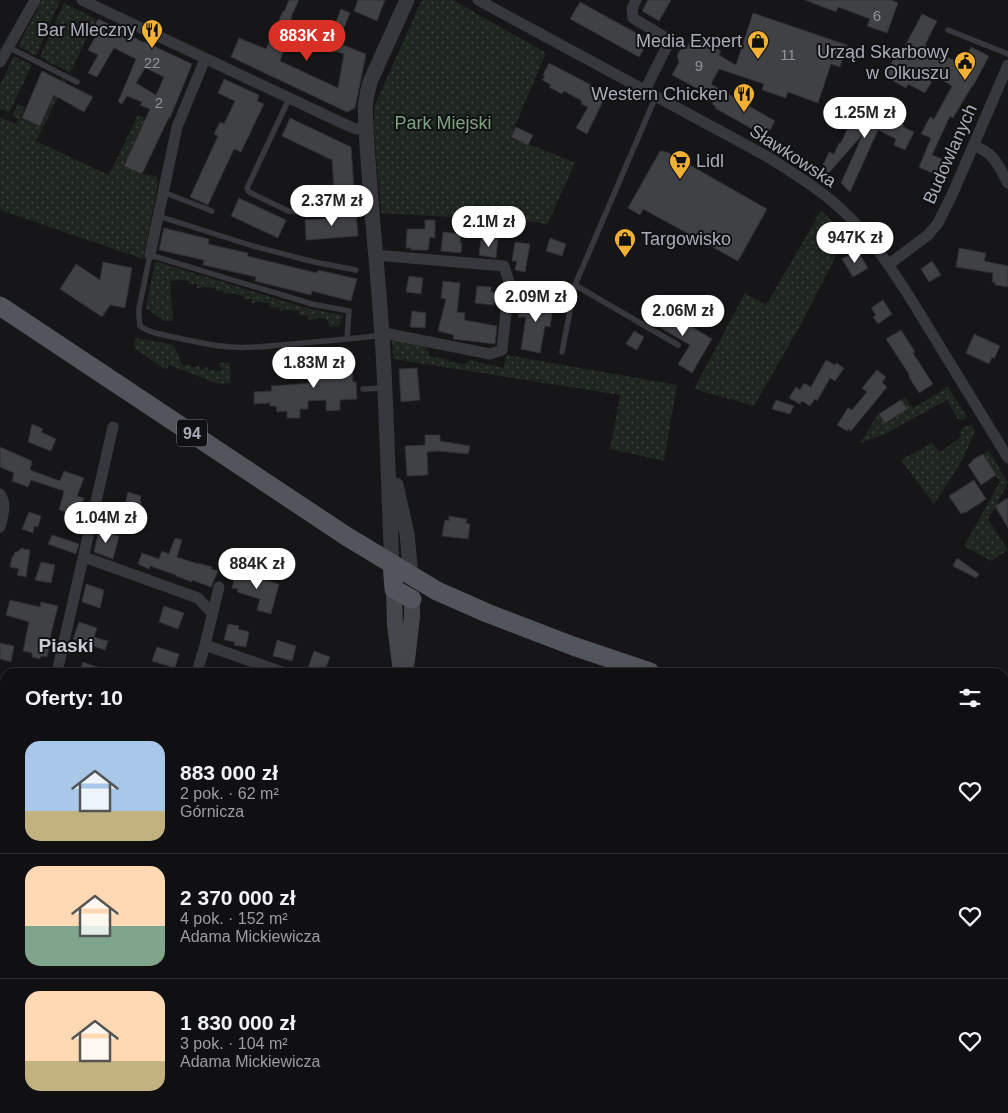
<!DOCTYPE html>
<html lang="pl">
<head>
<meta charset="utf-8">
<style>
  :root { --surface:#101012; --page:#19191b; --text:#f1f3f6; --muted:#9c9d9f; --line:#303032; --accent:#d93025 }
  body { margin:0; font-family:Helvetica,sans-serif; background:var(--page); color:var(--text); height:100vh; display:flex; flex-direction:column; font-size:19px; white-space:nowrap }
  * { box-sizing:border-box; margin:0 }
  p { font-size:16px; color:var(--muted) }
  .icon { flex:none; width:28px; height:28px; fill:none; stroke:currentColor; stroke-width:2; stroke-linecap:round; stroke-linejoin:round }
  .map { position:relative; flex:1; overflow:hidden }
  .details { position:absolute; left:0px; top:668px; width:1009px; height:446px; display:flex; flex-direction:column; background:var(--surface); border-radius:15px 15px 0 0; box-shadow:0 2px 12px #0003,0 0 0 1px var(--line) }
  .details>* { flex:none }
  .price { position:absolute; translate:-50% -42px; padding:0 11px; border-radius:18px; background:#fff; color:#222; font-size:16px; line-height:32px; filter:drop-shadow(0 1px 2px #0008) }
  .price::after { content:''; position:absolute; left:50%; top:30px; width:15px; height:11px; margin-left:-8px; background:inherit; clip-path:polygon(0 0,100% 0,50% 100%) }
  .price.current { background:var(--accent); color:#fff }
  ul { padding:0; list-style:none }
  li { display:flex; align-items:center; gap:15px; height:125px; padding:0 25px }
  li+li { border-top:1px solid var(--line) }
  li span { display:grid; place-items:center; flex:none; width:140px; height:100px; border-radius:15px; color:#555 }
  li>.icon { margin-inline-start:auto }
  span .icon { width:60px; height:60px; fill:#fffc; stroke-width:1 }
  li b { font-size:21px }
  h2 { display:flex; justify-content:space-between; align-items:center; height:60px; padding:0 25px; font-size:21px }
  .map>svg:first-child { display:block }
  .grass { fill:url(#grass-dots) }
  .building { fill:#404145; stroke:#303034; fill-rule:evenodd }
  .lines { fill:none; stroke-linecap:round; stroke-linejoin:round }
  .service { stroke:#37383d; stroke-width:5.5 }
  .minor { stroke:#37383d; stroke-width:11 }
  .tertiary { stroke:#37383d; stroke-width:15 }
  .secondary { stroke:#45474d; stroke-width:16 }
  .primary { stroke:#53555c; stroke-width:19 }
  .labels { text-anchor:middle; stroke-width:4; stroke-linejoin:round; paint-order:stroke }
  .number-label { font-size:15px; fill:#8e929b }
  .shield { fill:#111113; stroke:#7b7e86; stroke-width:1 }
  .shield-label { font-size:16px; font-weight:bold; fill:#a8adb8 }
  .poi-label { font-size:18px; fill:#a8adb8; stroke:#111113; text-anchor:end }
  .park-label { font-size:18px; fill:#7fa381; stroke:#111113 }
  .street-label { font-size:18px; fill:#a8adb8; stroke:#111113 }
  .neighbourhood-label { font-size:19px; font-weight:bold; fill:#c9ccd4; stroke:#111113 }
</style>
</head>
<body>
<div class="map">
<svg width="1008" height="1113" viewBox="0 0 1008 1113">
  <defs>
    <pattern id="grass-dots" width="8" height="8" patternUnits="userSpaceOnUse" patternTransform="scale(1.25)"><rect width="8" height="8" fill="#1e261f"/><path d="M2 2h.1M6 6h.1" fill="none" stroke="#3c433d" stroke-width="1.8" stroke-linecap="round"/></pattern>
  </defs>
  <rect width="100%" height="100%" fill="#161618"/>
  <path class="grass" d="M42,0h15l3,1 -24,55 -18,-10z
    M423,0h30l93,53 -36,85 37,13 28,12 -28,62 -9,-3 -157,-9 -7,-86v-20l46,-103z
    M64,3l32,16 -26,54 -30,-16z
    M14,56l18,9 -23,48 -9,-4v-24z
    M62,78l4,3 -30,60 73,34 29,-60 7,3 -21,47 18,9 14,2 2,7 -15,76 -143,-49v-93l16,7 3,-5 -7,-3 6,-12 7,3 -5,11 21,9z
    M821,211l29,26 -12,15 -38,74 -46,80 -60,-17 51,-96 21,12z
    M155,262h3l152,47 33,6 -4,11 -10,1 -1,-7 -11,-3v2l-9,1v-5l-8,1 -1,-5 -10,-1 -9,1 -1,-4 -8,1 -2,-5 -8,-1 -9,1v-4h-8l-1,-3 -11,-3 -8,1 -1,-3h-7l-1,-3 -9,-1 -9,1v-4h-8v-3l-10,-1 -9,1 3,40h-9l-15,-11 -3,-1z
    M137,338l37,7 9,21 7,-2 2,4 7,-3 2,5 6,-3 2,4 5,-2 2,3 6,-2 -3,-7 11,-1 1,21 -13,1 -49,-19 -3,5 -30,-21 -2,-3 1,-7z
    M392,339l34,8 4,9 16,3 4,3 15,2 5,-4 33,8 4,-13 170,30 -13,76 -54,-12 10,-54 -227,-36z
    M948,387l19,30 -3,3 -6,-1 -11,-19 -64,35 -23,8 18,-29 27,-17 8,11z
    M971,425l4,5 -1,3 -11,26 -29,45 -33,-44 31,-17 8,9 20,-14 1,-8 4,-4z
    M989,451l19,32 -20,36 20,31 -17,11 -27,-15 36,-64 -18,-27z"/>
  <path class="building" d="M289,0h10l-7,15 -2,9 9,4 -5,14 -7,-2 -7,21 58,27 6,-34 -20,-6 3,-9 2,1 12,-31 9,4 -12,30 28,11 -11,54 -8,4 -116,-55 8,-19 27,11 17,-38 1,1z
    M358,0h27l-8,21 -23,-10z
    M648,0h23l-12,21 -17,-10z
    M805,0h87l6,3 -11,30 -20,-7 3,-7 -32,-12 -2,5z
    M580,2l69,38 -10,17 -69,-38z
    M753,13l94,32 -7,22 -9,-3 -13,39 -30,-11 -2,6 -24,-8 2,-6 -45,-15 -8,15 64,37 -9,16 -51,-29 1,-1 -4,-3 3,-6 -43,-23 7,-13 -2,-6 3,-6 6,-2 5,-8 5,3 3,-4 22,12 -2,4 17,10z
    M922,14l15,7 -12,24 37,20 9,-18 18,9 -16,30h-1l-19,32 -3,-2 -18,39 10,4 -6,16 -17,-8 12,-29 -10,-4 9,-17 4,2 18,-33 -17,-10 -10,17 -17,-9 -2,4 -22,-12 17,-30 3,2z
    M98,19l15,7 1,-1 14,8 3,3 14,7v-1l47,22 -22,54 -1,-1 -27,57 -18,-8 26,-57 -10,-4 2,-3 -15,-6 -5,8 -4,-2 18,-43 -22,-11 -17,29 -9,-4 10,-18 -10,-5 9,-16 1,-4 -5,-2zM145,68l19,9 -8,18 -20,-12z
    M549,63l46,24 -1,2 12,6 -19,39 -11,-6 12,-21 -7,-3 1,-3 -18,-10 -2,3 -13,-7 2,-2 -9,-5 3,-4 -2,-1z
    M42,71l51,26 -9,15 -30,-17 -14,31 -18,-8z
    M224,79l35,16 -2,6 7,3 -23,48 -7,-3 -26,56 -18,-8 28,-61 -4,-2 6,-12 4,2 11,-23 -17,-8z
    M860,100l26,12 -2,4 20,9 -1,2 11,5 -9,18 -11,-5 2,-6 -18,-9 -28,62 -9,-9 22,-49 -36,41 -2,-1 2,-4 -4,-5 6,-13 5,2 5,-11h2z
    M290,118l61,29 4,56 -20,2 -3,-45 -50,-24z
    M516,127l17,8 -5,10 -17,-8z
    M660,151l7,1 100,57 -29,52 -95,-52 -3,6 -12,-7z
    M239,198l47,22 -8,18 -47,-22z
    M356,213l2,23 -52,4 -1,-20 31,-2v-4z
    M425,220h10v18l-5,-1 -2,13h-17v-2h-5l1,-19h18z
    M164,228l45,11 -1,5 40,9 -1,3 70,17 1,-3 39,9 -6,22 -39,-10 -1,4 -56,-14 1,-4 -53,-12 1,-5 -45,-10z
    M443,232l18,2 -1,9h2l-1,10 -20,-2z
    M488,238l10,1 -2,19 -17,-3 2,-16h7z
    M550,238l16,6 -4,12 -16,-5z
    M515,242l15,2 -5,28 -10,-2 2,-9h-5z
    M959,248l27,5 -2,8 24,5v21l-13,-2v-3h-3l1,-9 -37,-6z
    M857,250l11,18 -15,9 -11,-18z
    M932,261l9,14 -12,7 -8,-13z
    M103,262l29,6 -7,40 -15,-3 -8,12 -42,-28 16,-25 24,16z
    M409,276l14,2 -2,16 -15,-2z
    M443,281l17,2 -3,29 8,1 -1,7 33,6 -2,18 -42,-5 1,-4 -16,-4 8,-32 -5,-1z
    M477,286l14,1v5h4l-1,13 -19,-2z
    M543,296l11,2 -4,29 -5,-1 -5,27 -19,-4 5,-32h-8l2,-11 8,2 1,-5 13,1z
    M883,300l9,14 -14,10 -5,-7 3,-2 -5,-7z
    M658,306l54,33 -20,34 -14,-9 12,-19 -41,-24z
    M412,311l14,2 -1,15 -15,-1z
    M901,330l14,22 -2,1 20,31 -14,9 -10,-16v-3l-23,-35z
    M634,331l10,6 -7,13 -11,-6z
    M974,334l26,12 -6,13 -2,-2 -3,7 -23,-11z
    M352,358l1,24h3l1,17 -17,1v10l-14,1v-11l-18,1v8h-8v9h-13v-7l-10,1 -1,-6h-6v-3l-16,1v-12l18,-1 -1,-5 44,-3 -1,-22z
    M826,360l9,5 1,-2 8,5 -9,13 -5,-3 -13,23 -2,-2 -5,7 -8,-5 -2,3 -11,-6 7,-11 4,3 4,-7 7,4z
    M417,368l3,32 -19,2 -2,-33z
    M877,370l9,7 -4,5 5,5 -36,44 -3,-2 -1,2 -10,-6 11,-17 4,2 15,-18 -5,-4z
    M776,400l18,6 -4,8 -18,-5z
    M901,400l6,9 -22,14 -6,-9z
    M32,424l11,5 -2,3 15,7 -5,12 -23,-9z
    M425,435h15v6l30,5 -2,8 -30,-3 -11,1 1,23 -21,1 -2,-30 20,-1z
    M0,447l32,14 -2,9 30,11 4,-10 20,7 -7,18 7,2 -5,17 -20,-5 5,-19 -33,-11 -3,7 -16,-6 2,-8 -14,-6z
    M983,454l13,21 -15,10 -13,-20 5,-4 -1,-1z
    M974,480l12,19 -21,14 -1,-1 -3,2 -12,-18z
    M128,492l13,4 -1,5 1,1 -5,15 -11,-4 1,-4 -2,-1z
    M1008,498v30l-13,-22z
    M29,512l12,4 -3,11 -4,-1 -1,7 -11,-4z
    M449,516l18,3 -1,4 4,1 -2,15 -26,-3 3,-16 4,1z
    M99,530l20,6 -6,23 -19,-7z
    M52,535l27,9 -3,10 -28,-10z
    M175,538l7,2 -5,17 21,7v-1l14,4 -1,2 7,2 -7,16 -19,-7v2l-16,-6v-1l-26,-9 -1,3 -11,-5 4,-11 17,6 3,-8 7,3z
    M23,547v2l7,1 -4,27 -9,-2 2,-6 -9,-2 2,-10h1l2,-5h2z
    M957,558l22,16 -3,4 -23,-12z
    M41,562l14,3 -4,18 -16,-3z
    M236,572l16,3v2l27,7 -8,30 -14,-4 3,-11 -23,-7 1,-3 -6,-1z
    M86,584l18,6 -4,18 -18,-6z
    M10,600l30,7 1,-5 17,4 -9,36 1,1 -3,14 -6,-1 -1,3 -8,-2v-4l-9,-2 6,-29 -23,-7z
    M164,606l20,7 -6,16 -19,-7z
    M79,622l18,6 -3,9 14,4 -3,9 -32,-11z
    M228,624l11,2 -1,3 11,3 -3,15 -12,-2 1,-3 -11,-2z
    M277,640l19,6 -4,15 -19,-5z
    M0,643l14,3 -3,16 -11,-3z
    M157,647l22,7 -4,14 -23,-7z
    M314,651l16,6 -6,15 -13,-4h-3z
    M83,662l26,9v1h-30z"/>
  <g class="lines">
    <path class="service" d="M948,30l60,24
      M8,47l69,35
      M289,99l-42,89 2,4 39,19 14,1 69,-5
      M163,192l49,19
      M158,216l95,30 61,16 42,8
      M575,285l103,60
      M347,339l2,-28 -37,-7 -162,-49 -11,53v9l1,9 7,4 8,3c24,5 53,13 77,14 20,2 41,-2 61,-3 30,-3 60,-5 89,-9
      M562,352l13,-67 81,-189
      M363,389l22,-1"/>
    <path class="minor" d="M82,0l260,123 14,6 10,-1
      M478,0l290,157c25,16 50,31 72,51 36,33 63,78 88,119 27,44 53,87 80,131
      M636,0l-4,9 1,9 30,18 3,6v6l-21,42
      M0,62l35,-62
      M973,145c22,9 24,18 35,38
      M150,255l27,-128 28,-68
      M375,255l129,11 5,16 -7,68 -12,4 -101,-20 -7,1
      M888,265l40,-30 10,-12 14,-28 56,-130
      M0,494c7,10 3,22 0,33
      M84,557l114,41 14,15
      M205,645l77,27
      M57,672l56,-245
      M197,672l8,-27 14,-58
      M0,729l5,3
      M0,847l5,3
      M0,983l5,-24
      M1004,1014l4,2
      M223,1109l5,4"/>
    <path class="tertiary" d="M396,485l11,49 4,42
      M392,564c-4,-76 -5,-153 -10,-229 -5,-76 -14,-152 -17,-228l2,-12 3,-13 37,-82"/>
    <path class="secondary" d="M394,589l1,36 6,47
      M406,668l6,-51v-18
      M372,1113l1,-4"/>
    <path class="primary" d="M0,306l346,230 91,55 50,22 86,33 77,26
      M392,564l2,25 18,10
      M1004,792l4,1"/>
  </g>
  <defs>
    <g id="restaurant-pin" transform="scale(1.125)"><path d="M0 17L-7.5 6A9.5 9.5 0 1 1 7.5 6Z" fill="#f2b134" stroke="#111113"/><path d="M-5-6h1v4h1v-4h1v4h1v-4h1v5L-1.5 .5V6h-2V.5L-5-1ZM5-6V6H3V1.5H1.5Q1.5-4 5-6Z" fill="#111"/></g>
    <g id="shop-pin" transform="scale(1.125)"><path d="M0 17L-7.5 6A9.5 9.5 0 1 1 7.5 6Z" fill="#f2b134" stroke="#111113"/><path d="M-5-2.5h2.3a2.7 3.5 0 0 1 5.4 0H5L5.5 6h-11ZM-1.5-2.5h3a1.5 2.3 0 0 0-3 0Z" fill="#111"/></g>
    <g id="civic-pin" transform="scale(1.125)"><path d="M0 17L-7.5 6A9.5 9.5 0 1 1 7.5 6Z" fill="#f2b134" stroke="#111113"/><path d="M-.6-6.5H3V-4.5H.6V-3L4-1V1h2V6H-6V1h2V-1L-.6-3ZM-1.2 2.5V6h2.4V2.5Z" fill="#111"/></g>
    <g id="supermarket-pin" transform="scale(1.125)"><path d="M0 17L-7.5 6A9.5 9.5 0 1 1 7.5 6Z" fill="#f2b134" stroke="#111113"/><path d="M-6-5.5h2.5l.6 2H6L4.5 2H-2.5L-4.4-4H-6ZM-1.5 3.2a1.3 1.3 0 1 0 .1 0ZM3 3.2a1.3 1.3 0 1 0 .1 0Z" fill="#111"/></g>
  </defs>
  <g fill-rule="evenodd">
    <use href="#restaurant-pin" x="152" y="30"/>
    <use href="#shop-pin" x="758" y="41"/>
    <use href="#civic-pin" x="965" y="62"/>
    <use href="#restaurant-pin" x="744" y="94"/>
    <use href="#supermarket-pin" x="680" y="161"/>
    <use href="#shop-pin" x="625" y="239"/>
  </g>
  <g class="labels">
    <g class="number-label">
      <text x="877" y="21">6</text>
      <text x="788" y="60">11</text>
      <text x="152" y="68">22</text>
      <text x="699" y="71">9</text>
      <text x="159" y="108">2</text>
    </g>
    <rect class="shield" x="177" y="419.5" width="30" height="27" rx="4"/>
    <g class="shield-label">
      <text x="192" y="439">94</text>
    </g>
    <g class="poi-label">
      <text x="136" y="36">Bar Mleczny</text>
      <text x="742" y="47">Media Expert</text>
      <text x="949" y="58">Urząd Skarbowy<tspan x="949" dy="21">w Olkuszu</tspan></text>
      <text x="728" y="100">Western Chicken</text>
      <text x="696" y="167" text-anchor="start">Lidl</text>
      <text x="641" y="245" text-anchor="start">Targowisko</text>
    </g>
    <g class="park-label">
      <text x="443" y="129">Park Miejski</text>
    </g>
    <g class="street-label">
      <text transform="translate(950 154) rotate(-66)" y="6">Budowlanych</text>
      <text transform="translate(793 156) rotate(33)" y="6">Sławkowska</text>
    </g>
    <g class="neighbourhood-label">
      <text x="66" y="652">Piaski</text>
    </g>
  </g>
</svg>
<b class="price current" style="left:307px;top:62px">883K zł</b>
<b class="price" style="left:865px;top:139px">1.25M zł</b>
<b class="price" style="left:332px;top:227px">2.37M zł</b>
<b class="price" style="left:489px;top:248px">2.1M zł</b>
<b class="price" style="left:855px;top:264px">947K zł</b>
<b class="price" style="left:536px;top:323px">2.09M zł</b>
<b class="price" style="left:683px;top:337px">2.06M zł</b>
<b class="price" style="left:314px;top:389px">1.83M zł</b>
<b class="price" style="left:106px;top:544px">1.04M zł</b>
<b class="price" style="left:257px;top:590px">884K zł</b>
<section class="details">
<h2>Oferty: 10<svg class="icon" aria-label="filters" viewBox="0 0 24 24"><path d="M4 7h16M4 17h16"/><circle cx="9" cy="7" r="2"/><circle cx="15" cy="17" r="2"/></svg></h2>
<ul>
<li><span style="background:linear-gradient(#a9c7e8 70%,#c2b280 0)"><svg class="icon" aria-label="home" viewBox="0 0 24 24"><path d="M3 11l9-7 9 7M6 9v11h12V9"/></svg></span><div><b>883 000 zł</b><p>2 pok. · 62 m²</p><p>Górnicza</p></div><svg class="icon" aria-label="heart" viewBox="0 0 24 24"><path d="M12 20l-8-8c-3-5 5-10 8-4 3-6 11-1 8 4z"/></svg></li>
<li><span style="background:linear-gradient(#ffd9b3 60%,#7fa58c 0)"><svg class="icon" aria-label="home" viewBox="0 0 24 24"><path d="M3 11l9-7 9 7M6 9v11h12V9"/></svg></span><div><b>2 370 000 zł</b><p>4 pok. · 152 m²</p><p>Adama Mickiewicza</p></div><svg class="icon" aria-label="heart" viewBox="0 0 24 24"><path d="M12 20l-8-8c-3-5 5-10 8-4 3-6 11-1 8 4z"/></svg></li>
<li><span style="background:linear-gradient(#ffd9b3 70%,#c2b280 0)"><svg class="icon" aria-label="home" viewBox="0 0 24 24"><path d="M3 11l9-7 9 7M6 9v11h12V9"/></svg></span><div><b>1 830 000 zł</b><p>3 pok. · 104 m²</p><p>Adama Mickiewicza</p></div><svg class="icon" aria-label="heart" viewBox="0 0 24 24"><path d="M12 20l-8-8c-3-5 5-10 8-4 3-6 11-1 8 4z"/></svg></li>
</ul>
</section>
</div>
</body>
</html>
